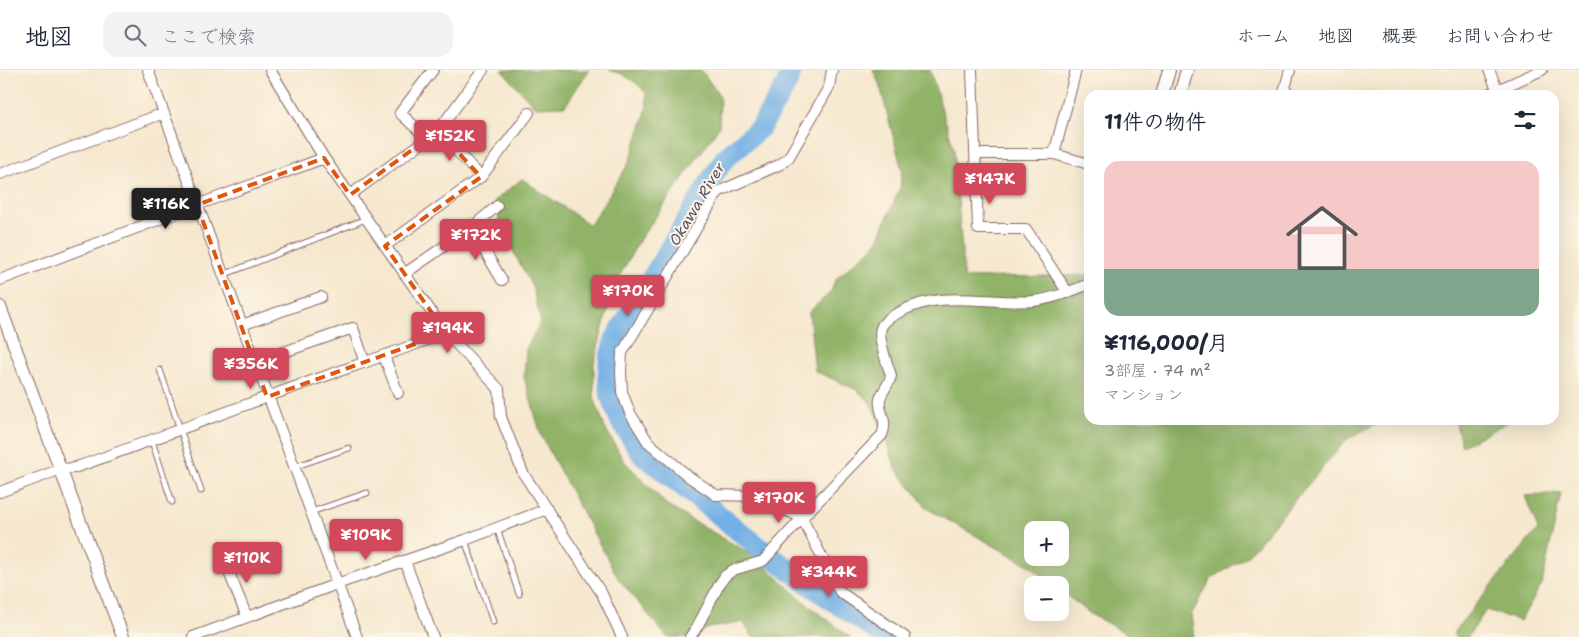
<!DOCTYPE html>
<html lang="ja">
<head>
<meta charset="utf-8">
<style>
  :root { --surface:#fff; --page:#f2f2f3; --text:#1f2937; --muted:#747a83; --line:#e0e1e3; --accent:#d1495b }
  body { margin:0; font-family:"Shantell Sans","Klee One",sans-serif; background:var(--page); color:var(--text); height:100vh; display:flex; flex-direction:column; font-size:19px; white-space:nowrap }
  * { box-sizing:border-box; margin:0 }
  p { font-size:16px; color:var(--muted) }
  .icon { flex:none; width:28px; height:28px; fill:none; stroke:currentColor; stroke-width:2; stroke-linecap:round; stroke-linejoin:round }
  .map { position:relative; flex:1; overflow:hidden }
  .panel { position:absolute; left:1084px; top:20px; width:475px; height:335px; display:flex; flex-direction:column; background:var(--surface); border-radius:15px; box-shadow:0 5px 20px #0002 }
  .panel>* { flex:none }
  .controls { position:absolute; left:1024px; top:451px; display:grid; gap:10px }
  .controls a { display:grid; place-items:center; width:45px; height:45px; border-radius:10px; background:var(--surface); box-shadow:0 5px 20px #0002; font-size:25px }
  .price { position:absolute; translate:-50% -42px; padding:0 11px; border-radius:5px; background:var(--accent); color:#fff; font-size:16px; line-height:32px; filter:drop-shadow(0 1px 2px #0008) }
  .price::after { content:''; position:absolute; left:50%; top:30px; width:15px; height:11px; margin-left:-8px; background:inherit; clip-path:polygon(0 0,100% 0,50% 100%) }
  .price.current { background:#222; color:#fff }
  ul { padding:0; list-style:none }
  li { display:grid; align-content:center; gap:10px; height:265px; padding:0 20px }
  li+li { border-top:1px solid var(--line) }
  li span { display:grid; place-items:center; height:155px; border-radius:15px; color:#555 }
  li>.icon { margin-inline-start:auto }
  span .icon { width:90px; height:90px; fill:#fffc; stroke-width:1 }
  li b { font-size:21px }
  h2 { display:flex; justify-content:space-between; align-items:center; height:60px; padding:0 20px; font-size:21px }
  header { display:flex; align-items:center; gap:30px; box-sizing:border-box; height:70px; padding:0 25px; background:var(--surface); border-bottom:1px solid var(--line) }
  header strong { font-size:24px }
  nav { display:flex; gap:28px; margin-inline-start:auto; font-size:18px }
  .search { width:350px; height:45px; background:var(--page); display:flex; align-items:center; gap:12px; box-sizing:border-box; padding:0 18px; border-radius:15px; color:var(--muted); font-size:19px }
  .map>svg:first-child { display:block }
  .forest { fill:#90b368; stroke:#6d694a; fill-rule:evenodd }
  .lines { fill:none; stroke-linecap:round; stroke-linejoin:round }
  .river { stroke:#73b0e5; stroke-width:21 }
  .service-casing { stroke:#866564; stroke-width:7 }
  .minor-casing { stroke:#866564; stroke-width:12 }
  .tertiary-casing { stroke:#866564; stroke-width:14 }
  .service { stroke:#fff; stroke-width:5 }
  .minor { stroke:#fff; stroke-width:10 }
  .tertiary { stroke:#fff; stroke-width:12 }
  .marked { fill:none; stroke:#e0560e; stroke-width:4; stroke-dasharray:10 6; stroke-linejoin:round }
  .labels { text-anchor:middle; stroke-width:4; stroke-linejoin:round; paint-order:stroke }
  .water-label { font-size:15px; font-style:italic; fill:#58526c; stroke:#fcf5e5 }
</style>
</head>
<body>
<header>
<strong>地図</strong>
<div class="search"><svg class="icon" aria-label="search" viewBox="0 0 24 24"><circle cx="10" cy="10" r="6"/><path d="M15 15l6 6"/></svg>ここで検索</div>
<nav><a>ホーム</a><a>地図</a><a>概要</a><a>お問い合わせ</a></nav>
</header>
<div class="map">
<svg width="1579" height="567" viewBox="0 0 1579 567">
  <rect width="100%" height="100%" fill="#fcf5e5"/>
  <filter id="ink" filterUnits="userSpaceOnUse"><feTurbulence type="fractalNoise" baseFrequency=".02" numOctaves="2"/><feDisplacementMap in="SourceGraphic" scale="10" xChannelSelector="R" yChannelSelector="G"/><feConvolveMatrix kernelMatrix="1 2 1 2 8 2 1 2 1" color-interpolation-filters="sRGB"/></filter>
  <filter id="wash" filterUnits="userSpaceOnUse"><feTurbulence type="fractalNoise" baseFrequency=".0096" numOctaves="4" result="noise"/><feDisplacementMap in="SourceGraphic" scale="20" xChannelSelector="R" yChannelSelector="G"/><feGaussianBlur stdDeviation="1.12" result="paint"/><feColorMatrix in="noise" values="0 0 0 0 0 0 0 0 0 0 0 0 0 0 0 0 0 1.4 0 .05"/><feComposite in="paint" operator="in"/></filter>
  <g filter="url(#wash)">
    <rect width="100%" height="100%" fill="#f6e8cf"/>
    <path class="forest" d="M502,0h87l-24,36 -30,1z
      M609,0h92l19,26 -1,31 -79,112 -26,47 -20,77v34l11,31 19,33 45,46 85,49 54,49 42,32h-97l-10,-15 -34,6 -20,9h-22l-49,-59 -43,-79 -34,-64 -17,-58 2,-28 15,-28 -9,-35 -31,-57 -6,-29 27,-21 68,46 39,-62 16,-48 2,-10 -1,-12 -7,-8 -17,-11z
      M873,0h57l24,79 10,129 125,-3v145h135l1,3 5,-3h154l-37,19 -100,117 -36,23 -20,36 3,22h-65l-5,-5 -32,-17 -32,-25v-5h-6l-22,-18 -104,-58 -32,-40 -13,-38 -14,-30 -12,-11 -42,-19 -6,-59 22,-20 4,-12 41,-36 24,-56 2,-18 -22,-84zM1032,460h28v28h-28z
      M1455,350h53v2l-46,24z
      M1561,423l-19,91 -22,37 -34,-11 -18,27h-14l2,-8 82,-100 -13,-33z"/>
    <g class="lines">
      <path class="river" d="M792,0l-6,15 -26,43 -36,31 -109,180 -6,20 -1,18 3,20 10,25 21,32 122,97 43,32 79,54"/>
    </g>
  </g>
  <g filter="url(#ink)">
    <g class="lines">
      <g class="service-casing">
        <path id="service" d="M223,205l143,-56
          M160,300l41,121
          M152,371l20,61
          M294,397l55,-19
          M311,442l56,-19
          M497,458l22,66
          M465,470l28,82"/>
      </g>
      <g class="minor-casing">
        <path id="minor" d="M148,0l209,567
          M270,0l54,88 122,175 53,56 2,28 22,56 79,121 20,43
          M832,0l-3,17 -40,70 -8,7 -63,28 -96,161 -1,18 1,21 8,21 18,29 40,34 28,19 36,1 11,3 39,19 38,74 65,45
          M972,0l6,159h48l42,64
          M1489,0l8,19
          M1283,25l7,-25
          M1486,25l56,-25
          M438,61l43,46
          M428,69l-28,-26 33,-43
          M975,84h79l35,10
          M1054,84l22,-84
          M0,104l164,-61
          M350,125l88,-64 45,-61
          M471,158l31,52
          M385,176l96,-69 48,-64
          M404,204l67,-46 26,-22
          M0,210l197,-75 127,-47
          M242,255l79,-28
          M384,286l14,37
          M255,292l98,-34 12,35
          M0,422l61,-23 13,-1c65,-23 128,-47 193,-71 59,-22 119,-41 179,-64
          M224,490l23,57
          M405,491l28,76
          M193,567l144,-53 128,-44 82,-31
          M690,567l7,-10 22,-42 6,-9 8,-6 30,-9 39,-43 80,-83c7,-16 -5,-24 -2,-36 2,-8 9,-14 11,-23 -3,-11 -14,-38 -10,-48 2,-7 11,-12 17,-15 43,-25 90,-8 136,-12 19,-2 37,-10 55,-17"/>
      </g>
      <g class="tertiary-casing">
        <path id="tertiary" d="M1162,25l7,-25
          M1180,25l7,-25
          M0,237l123,330"/>
      </g>
      <use href="#service" class="service"/>
      <use href="#minor" class="minor"/>
      <use href="#tertiary" class="tertiary"/>
    </g>
  </g>
  <path class="marked" d="M438,61l43,46 -96,69 61,87 -179,64 -70,-192 127,-47 26,37z"/>
  <g class="labels">
    <g class="water-label">
      <text transform="translate(697 134) rotate(-59)" y="5">Okawa River</text>
    </g>
  </g>
</svg>
<div class="controls">
<a>+</a>
<a>−</a>
</div>
<b class="price" style="left:450px;top:92px">¥152K</b>
<b class="price" style="left:990px;top:135px">¥147K</b>
<b class="price current" style="left:166px;top:160px">¥116K</b>
<b class="price" style="left:476px;top:191px">¥172K</b>
<b class="price" style="left:628px;top:247px">¥170K</b>
<b class="price" style="left:448px;top:284px">¥194K</b>
<b class="price" style="left:251px;top:320px">¥356K</b>
<b class="price" style="left:779px;top:454px">¥170K</b>
<b class="price" style="left:366px;top:491px">¥109K</b>
<b class="price" style="left:247px;top:514px">¥110K</b>
<b class="price" style="left:829px;top:528px">¥344K</b>
<section class="panel">
<h2>11件の物件<svg class="icon" aria-label="filters" viewBox="0 0 24 24"><path d="M4 7h16M4 17h16"/><circle cx="9" cy="7" r="2"/><circle cx="15" cy="17" r="2"/></svg></h2>
<ul>
<li><span style="background:linear-gradient(#f6c9c9 70%,#7fa58c 0)"><svg class="icon" aria-label="home" viewBox="0 0 24 24"><path d="M3 11l9-7 9 7M6 9v11h12V9"/></svg></span><div><b>¥116,000/月</b><p>3部屋 · 74 m²</p><p>マンション</p></div></li>
</ul>
</section>
</div>
</body>
</html>
